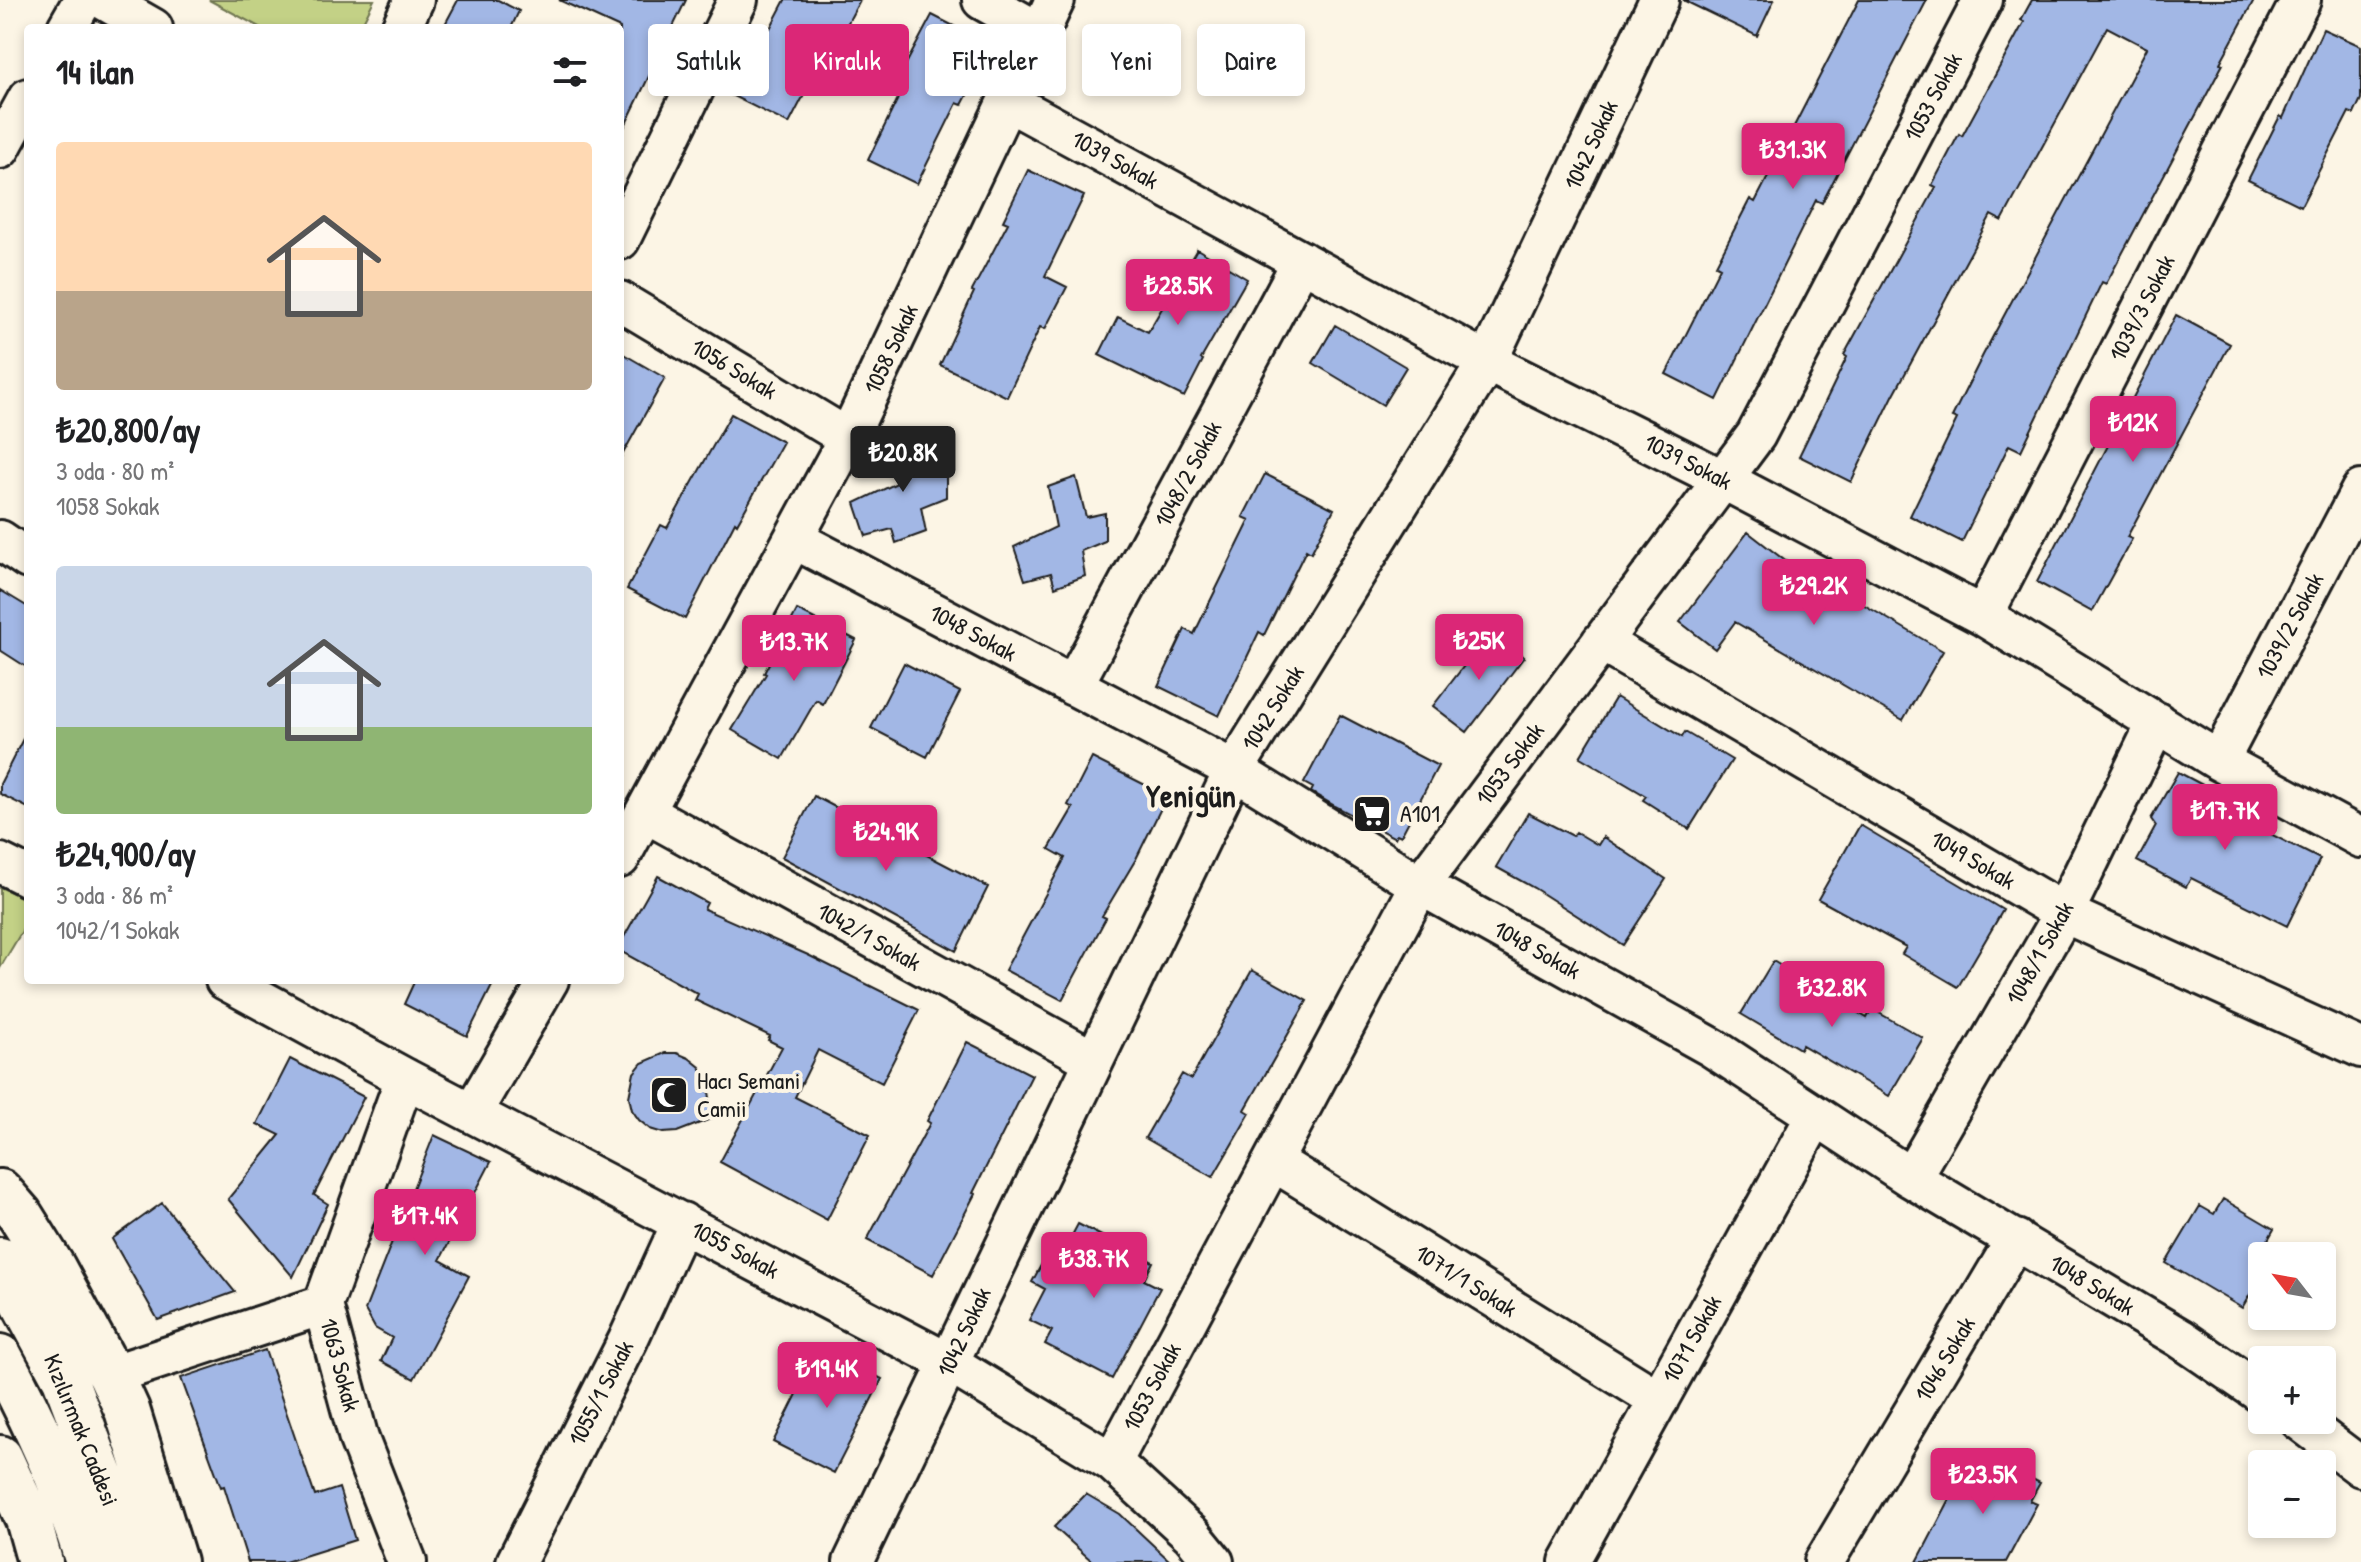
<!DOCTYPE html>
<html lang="tr">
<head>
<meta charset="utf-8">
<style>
  :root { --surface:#fff; --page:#f6f6f6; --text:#202124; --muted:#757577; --accent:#db2777 }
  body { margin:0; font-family:"Patrick Hand",sans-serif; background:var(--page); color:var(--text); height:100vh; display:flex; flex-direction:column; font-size:30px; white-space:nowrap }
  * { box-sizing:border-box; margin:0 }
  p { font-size:26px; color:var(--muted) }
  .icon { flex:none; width:44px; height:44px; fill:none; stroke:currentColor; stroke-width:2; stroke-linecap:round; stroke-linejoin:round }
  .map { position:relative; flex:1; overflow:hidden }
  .sheet { position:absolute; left:24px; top:24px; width:600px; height:960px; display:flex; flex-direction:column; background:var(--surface); border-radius:8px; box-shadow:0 4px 12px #0003 }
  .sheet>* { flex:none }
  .banner { position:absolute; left:648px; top:24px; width:760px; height:72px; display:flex; gap:16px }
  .needle { width:52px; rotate:301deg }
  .tools { position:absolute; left:2248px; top:1242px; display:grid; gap:16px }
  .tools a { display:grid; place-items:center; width:88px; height:88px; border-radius:8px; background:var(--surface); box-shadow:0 4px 12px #0003; font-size:40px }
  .price { position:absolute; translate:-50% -68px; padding:0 18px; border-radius:8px; background:var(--accent); color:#fff; font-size:26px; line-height:52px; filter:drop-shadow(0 2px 4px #0008) }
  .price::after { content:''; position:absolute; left:50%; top:48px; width:24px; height:18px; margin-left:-12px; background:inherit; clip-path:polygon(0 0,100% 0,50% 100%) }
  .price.current { background:#222; color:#fff }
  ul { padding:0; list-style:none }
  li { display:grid; align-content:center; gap:16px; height:424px; padding:0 32px }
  li span { display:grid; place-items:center; height:248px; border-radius:8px; color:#555 }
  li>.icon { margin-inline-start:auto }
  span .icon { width:144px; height:144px; fill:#fffc; stroke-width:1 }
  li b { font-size:34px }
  h2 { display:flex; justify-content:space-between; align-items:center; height:96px; padding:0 32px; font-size:34px }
  .pill { padding:0 28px; border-radius:8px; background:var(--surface); box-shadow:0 4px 12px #0003; font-size:28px; line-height:72px }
  .pill.current { background:var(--accent); color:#fff }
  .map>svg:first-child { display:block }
  .green { fill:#c3d186; stroke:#707651; stroke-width:2 }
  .building { fill:#a2b7e5; stroke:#1c1c1c; stroke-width:2 }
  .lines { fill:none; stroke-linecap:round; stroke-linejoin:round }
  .minor-casing { stroke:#1c1c1c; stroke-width:44 }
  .major-casing { stroke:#1c1c1c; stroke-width:50 }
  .minor { stroke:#fcf5e5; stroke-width:38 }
  .major { stroke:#fcf5e5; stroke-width:44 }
  .labels { text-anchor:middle; stroke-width:8; stroke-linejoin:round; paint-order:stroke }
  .street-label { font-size:24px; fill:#1c1c1c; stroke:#fcf5e5 }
  .poi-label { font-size:24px; fill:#1c1c1c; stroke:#fcf5e5; text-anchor:start }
  .district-label { font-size:32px; font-weight:bold; fill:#1c1c1c; stroke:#fcf5e5 }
</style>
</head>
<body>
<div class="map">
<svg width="2361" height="1562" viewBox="0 0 2361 1562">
  <rect width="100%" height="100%" fill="#fcf5e5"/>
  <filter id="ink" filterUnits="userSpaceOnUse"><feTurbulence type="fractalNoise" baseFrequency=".0125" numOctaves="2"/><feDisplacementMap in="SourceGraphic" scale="16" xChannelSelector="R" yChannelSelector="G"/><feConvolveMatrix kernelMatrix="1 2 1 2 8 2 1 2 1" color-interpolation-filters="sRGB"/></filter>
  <g filter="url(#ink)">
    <path class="green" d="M209,0h165l-14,28h-99z
      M0,887l28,13v21l-28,47z"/>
    <path class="building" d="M458,0h40l21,11 -8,17h-68z
      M559,0h127l-66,136v-108z
      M785,0h75l-24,45 -5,-2 -42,81 -58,-29 29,-57 4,2z
      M1683,0h91l-17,36z
      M1859,0h68l-105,203 -6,-3 -99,200 -51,-26 54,-107 -4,-2 34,-66 5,3z
      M2032,0h222l-34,63 3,1 -117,220 -4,-2 -81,169 -12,-6 -47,97 -52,-26 47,-97 -5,-2 31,-62 164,-307 -40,-21 -105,194 -11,-6 -98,181 -42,86 -52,-26 48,-99 -3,-2 92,-168 -4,-2 27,-51 3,2 62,-114 -3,-2z
      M932,15l61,31 -31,59 -5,-2 -40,81 -49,-24 37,-76 -7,-5z
      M2323,29l38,17v53l-7,15 -5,-2 -48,94 -53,-26 32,-64 3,2z
      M1028,170l56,26 -39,80 22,11 -22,42 -5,-2 -33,70 -67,-32 34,-73 -2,-1 36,-68 -5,-2z
      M1197,249l50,30 -46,80 2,1 -19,37 -85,-42 19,-38 30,15z
      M2176,315l54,29 -103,193 5,2 -40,73 -55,-30z
      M1335,325l71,42 -23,38 -70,-42z
      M620,352l45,26 -45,81z
      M731,414l52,28 -46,82 -2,-2 -50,97 -58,-30 34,-64 6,3z
      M916,433l11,40 19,-4v28l-25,10 5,25 -30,11 -4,-14 -26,7 -11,-33 42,-20 -8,-40z
      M1265,474l69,35 -23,44 -5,-3 -42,85 -5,-3 -40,84 -61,-30 27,-57 9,5 56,-114 -7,-3z
      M1076,477l10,40 19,-4v28l-24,10 4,25 -30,11 -4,-14 -26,7 -11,-33 42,-20 -8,-40z
      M1748,532l62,48 3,-5 130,76 -40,69 -168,-98 -20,27 -35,-27z
      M0,590l28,17v61l-28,-18z
      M797,610l59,30 -33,64 -7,-4 -34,59 -50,-29 34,-56 -2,-1z
      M1491,631l33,26 -57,75 -34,-26z
      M904,663l56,29 -33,65 -56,-29z
      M1616,697l66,40 3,-5 47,28 -43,69 -46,-29 3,-4 -66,-39z
      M1340,715l98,51 -37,70 -4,-2 -2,4 -60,-32 -24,-14 2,-4 -9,-5z
      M28,729v79l-28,-14v-10z
      M1092,758l75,38 -31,63 -34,57 4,2 -44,82 -57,-30 60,-112 -16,-9 24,-41 -5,-3z
      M2178,772l53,28 -6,11 95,48 -33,67 -96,-48 -5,9 -49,-26 19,-35 -5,-7z
      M814,796l174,91 -32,64 -174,-94z
      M1528,813l45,23 3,-4 22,13 5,-8 63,42 -43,66 -89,-57 -38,-21z
      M1860,825l143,85 -45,77 -56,-33 4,-7 -88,-48z
      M658,876l49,27 -3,6 104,46 111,55 -37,73 -64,-33 -23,47 75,38 -43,85 -107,-58 62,-115 -14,-7 2,-4 -75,-36 3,-6 -78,-43v-7z
      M1773,961l94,57 5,-9 51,29 -34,58 -87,-51 -2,4 -59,-35z
      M1252,970l55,31 -62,109 5,3 -37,64 -68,-39 37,-64 9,5z
      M415,980h80l-28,56 -63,-32z
      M967,1042l65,33 -59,118 2,1 -42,81 -66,-35 63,-117 -3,-2z
      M665,1053h12l12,5 11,9 7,11 6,40 -36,14 -14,1 -13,-4 -11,-9 -7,-10 -3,-13 5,-24 8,-10z
      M290,1059l74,38 -50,98 14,9 -35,73 -65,-78 52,-64 -23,-11z
      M434,1135l57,27 -51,98 29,16 -55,103 -33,-18 11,-23 -17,-10 -10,-18z
      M2223,1199l51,30 -13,23 1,22 -20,34 -76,-45 34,-57 14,8z
      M162,1203l73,89 -77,28 -46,-81z
      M1078,1224l75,38 -9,18 16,8 -48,91 -67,-35 7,-13 -23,-11 16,-31 -13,-7 14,-26 12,6z
      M820,1348l62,31 -48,94 -61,-31z
      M265,1350l50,146 24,-8 16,52 -70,22h-37l-24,-76 -3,1 -40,-109z
      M1992,1458l48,25 -10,18 7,3 -31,58h-89l54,-103 16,9z
      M1086,1494l34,20 51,48h-78l-39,-35z"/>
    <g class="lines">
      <g class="minor-casing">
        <path id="minor" d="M104,0l49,28
          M982,0l57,32
          M67,28l16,-28
          M401,28l13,-28
          M1007,101l480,261 235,117 261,137 236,145 142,77
          M0,149l28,-51
          M620,240l118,-240
          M620,301l228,137
          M794,539l440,231 186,115 293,163 198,130 269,160 82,56
          M0,540l28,19
          M1983,616l318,-616
          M1601,642l463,271 297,135
          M1073,686l229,-425
          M2219,761l142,-271
          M646,813l447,247
          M620,858l228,-420 207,-438
          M0,863l28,14
          M225,980l180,98 544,285 163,99 80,73 22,27
          M405,1078l-82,227 36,134 48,123
          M473,1111l76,-131
          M1273,1161l386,239
          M1911,1178l153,-265 93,-191
          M111,1375l212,-70
          M2299,1420l62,47
          M1112,1462l308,-577 336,-450 227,-435
          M516,1562l112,-222 54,-118
          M853,1562l381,-792 253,-408 172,-362
          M1569,1562l246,-445
          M1824,1562l192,-323"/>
      </g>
      <g class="major-casing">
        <path id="major" d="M0,1192l20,23 33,53 58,107 16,35 47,152
          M0,1260l65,119 39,104 27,79
          M0,1357c35,65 67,135 88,205
          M0,1458l28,61 12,43"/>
      </g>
      <use href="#minor" class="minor"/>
      <use href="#major" class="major"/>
    </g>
  </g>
  <defs>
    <g id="supermarket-square" transform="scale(2)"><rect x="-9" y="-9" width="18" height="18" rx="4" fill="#1c1c1c" stroke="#fcf5e5"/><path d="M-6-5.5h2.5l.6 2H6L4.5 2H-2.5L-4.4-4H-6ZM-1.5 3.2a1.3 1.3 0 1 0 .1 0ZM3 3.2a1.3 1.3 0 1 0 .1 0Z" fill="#fff"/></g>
    <g id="mosque-square" transform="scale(2)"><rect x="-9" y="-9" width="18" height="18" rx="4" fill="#1c1c1c" stroke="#fcf5e5"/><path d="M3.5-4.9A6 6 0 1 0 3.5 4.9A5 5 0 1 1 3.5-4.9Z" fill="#fff"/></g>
  </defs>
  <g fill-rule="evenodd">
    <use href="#supermarket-square" x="1372" y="814"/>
    <use href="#mosque-square" x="669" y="1095"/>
  </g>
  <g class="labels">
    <g class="street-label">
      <text transform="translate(1933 97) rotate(-62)" y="8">1053 Sokak</text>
      <text transform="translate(1591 145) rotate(-65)" y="8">1042 Sokak</text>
      <text transform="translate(1115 160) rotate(29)" y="8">1039 Sokak</text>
      <text transform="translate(2142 308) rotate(-63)" y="8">1039/3 Sokak</text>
      <text transform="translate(891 349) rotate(-65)" y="8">1058 Sokak</text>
      <text transform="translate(734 369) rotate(31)" y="8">1056 Sokak</text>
      <text transform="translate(1688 462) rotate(27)" y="8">1039 Sokak</text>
      <text transform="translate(1188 474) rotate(-62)" y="8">1048/2 Sokak</text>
      <text transform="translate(2290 626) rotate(-62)" y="8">1039/2 Sokak</text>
      <text transform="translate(973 633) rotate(28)" y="8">1048 Sokak</text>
      <text transform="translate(1273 708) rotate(-58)" y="8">1042 Sokak</text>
      <text transform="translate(1510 764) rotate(-53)" y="8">1053 Sokak</text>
      <text transform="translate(1973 860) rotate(30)" y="8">1049 Sokak</text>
      <text transform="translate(869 937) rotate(29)" y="8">1042/1 Sokak</text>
      <text transform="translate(1537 950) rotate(29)" y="8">1048 Sokak</text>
      <text transform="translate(2040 953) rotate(-61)" y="8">1048/1 Sokak</text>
      <text transform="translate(735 1250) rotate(28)" y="8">1055 Sokak</text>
      <text transform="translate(1466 1281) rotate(32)" y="8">1071/1 Sokak</text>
      <text transform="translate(2092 1285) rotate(31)" y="8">1048 Sokak</text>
      <text transform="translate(964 1332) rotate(-65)" y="8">1042 Sokak</text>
      <text transform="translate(1692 1339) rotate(-61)" y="8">1071 Sokak</text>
      <text transform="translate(1945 1359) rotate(-59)" y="8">1046 Sokak</text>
      <text transform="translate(340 1365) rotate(75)" y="8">1063 Sokak</text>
      <text transform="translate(1152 1387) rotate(-62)" y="8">1053 Sokak</text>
      <text transform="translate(601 1393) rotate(-63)" y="8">1055/1 Sokak</text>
      <text transform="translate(81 1430) rotate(68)" y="8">Kızılırmak Caddesi</text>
    </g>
    <g class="poi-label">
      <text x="1400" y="822">A101</text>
      <text x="697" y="1089">Hacı Semani<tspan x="697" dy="28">Camii</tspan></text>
    </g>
    <g class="district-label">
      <text x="1191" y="807">Yenigün</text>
    </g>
  </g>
</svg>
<div class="tools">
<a><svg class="needle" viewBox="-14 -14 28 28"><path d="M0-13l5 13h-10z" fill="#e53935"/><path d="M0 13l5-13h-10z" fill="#757577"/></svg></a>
<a>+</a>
<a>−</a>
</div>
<b class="price" style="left:1793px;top:191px">₺31.3K</b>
<b class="price" style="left:1178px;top:327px">₺28.5K</b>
<b class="price" style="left:2133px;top:464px">₺12K</b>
<b class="price current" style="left:903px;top:494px">₺20.8K</b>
<b class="price" style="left:1814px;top:627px">₺29.2K</b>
<b class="price" style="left:1479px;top:682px">₺25K</b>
<b class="price" style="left:794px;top:683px">₺13.7K</b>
<b class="price" style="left:2225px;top:852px">₺17.7K</b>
<b class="price" style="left:886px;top:873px">₺24.9K</b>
<b class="price" style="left:1832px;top:1029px">₺32.8K</b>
<b class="price" style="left:425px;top:1257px">₺17.4K</b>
<b class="price" style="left:1094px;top:1300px">₺38.7K</b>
<b class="price" style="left:827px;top:1410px">₺19.4K</b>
<b class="price" style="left:1983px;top:1516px">₺23.5K</b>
<div class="banner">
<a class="pill">Satılık</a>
<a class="pill current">Kiralık</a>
<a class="pill">Filtreler</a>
<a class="pill">Yeni</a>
<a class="pill">Daire</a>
</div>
<section class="sheet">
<h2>14 ilan<svg class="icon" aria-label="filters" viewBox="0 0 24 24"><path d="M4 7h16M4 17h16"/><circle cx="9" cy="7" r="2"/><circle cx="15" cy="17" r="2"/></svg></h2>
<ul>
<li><span style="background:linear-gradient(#ffd9b3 60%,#b9a48a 0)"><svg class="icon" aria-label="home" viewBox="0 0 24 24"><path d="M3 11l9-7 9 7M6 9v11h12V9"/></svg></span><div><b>₺20,800/ay</b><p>3 oda · 80 m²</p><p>1058 Sokak</p></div></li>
<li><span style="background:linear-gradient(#c9d6e8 65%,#8fb573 0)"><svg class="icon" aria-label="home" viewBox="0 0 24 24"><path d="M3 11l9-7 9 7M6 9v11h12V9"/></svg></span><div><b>₺24,900/ay</b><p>3 oda · 86 m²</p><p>1042/1 Sokak</p></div></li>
</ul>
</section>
</div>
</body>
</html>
